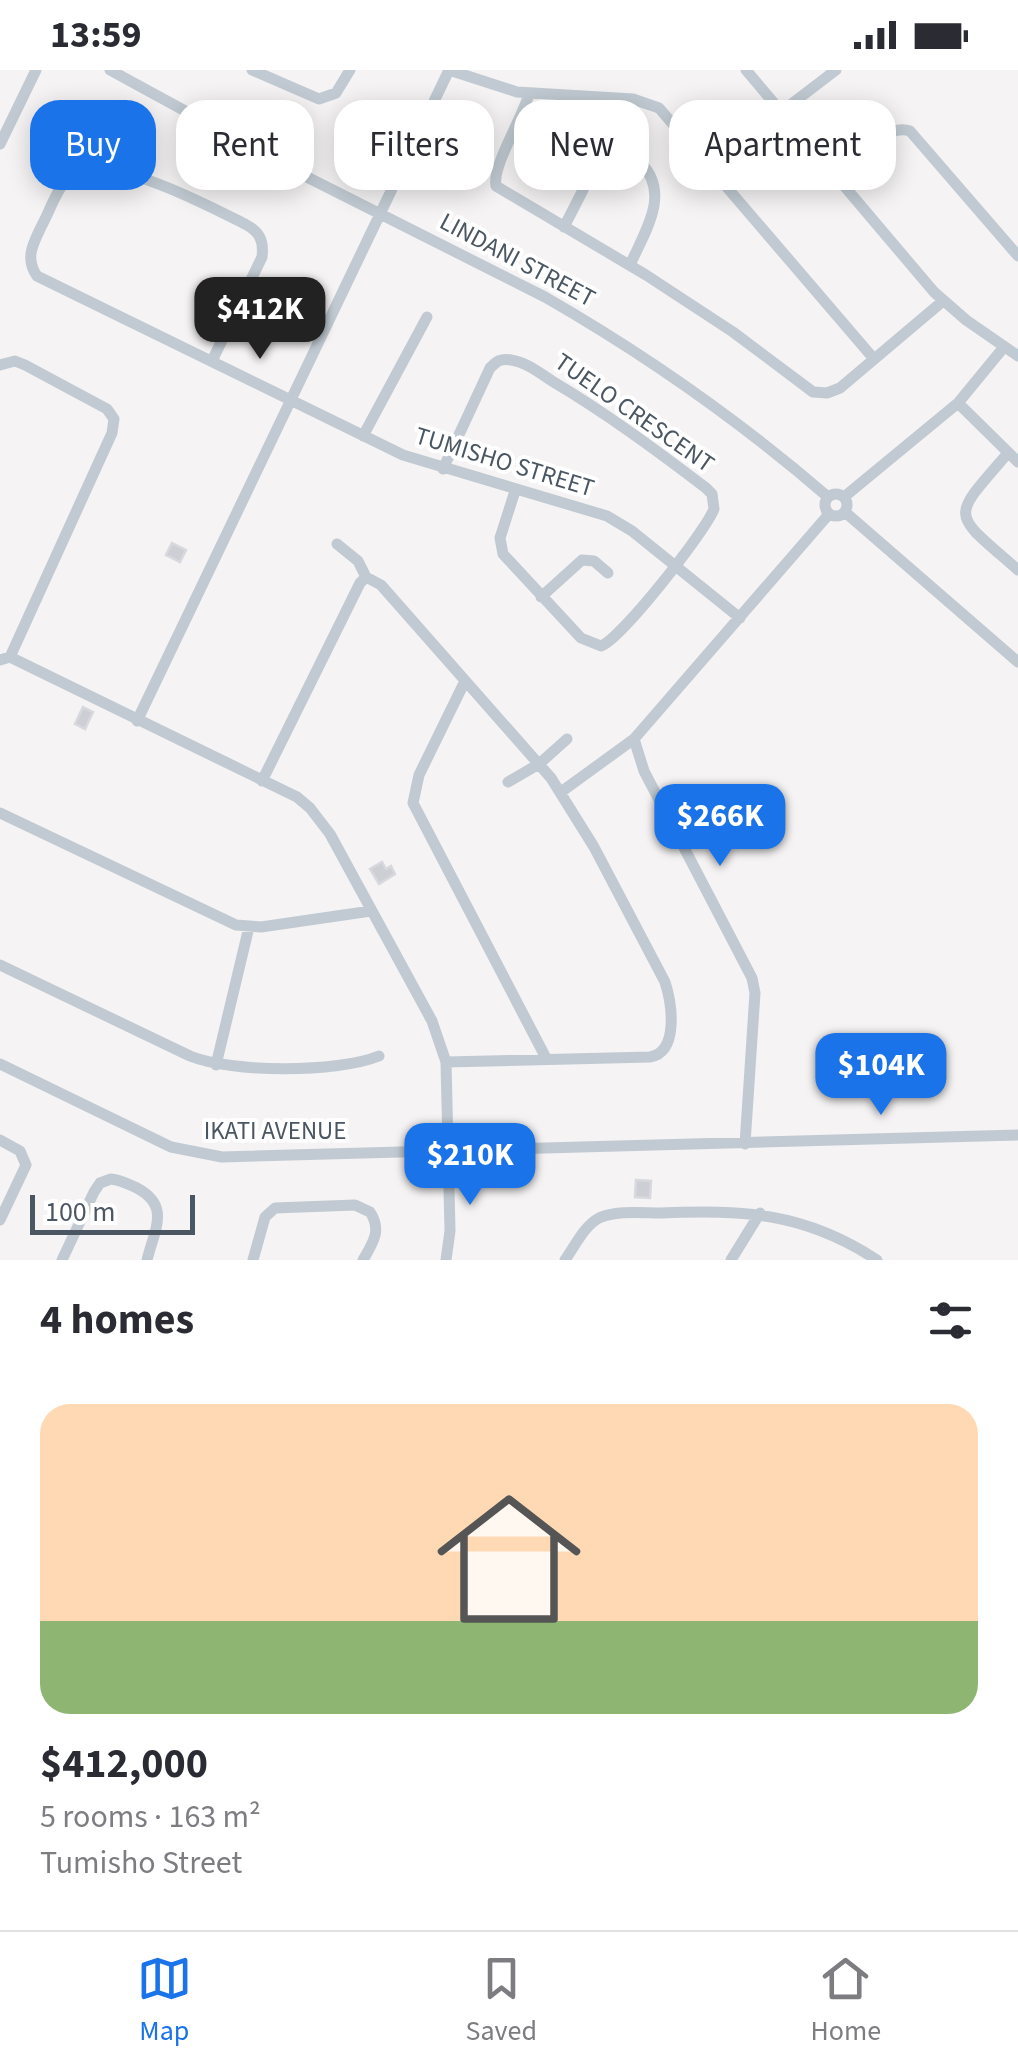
<!DOCTYPE html>
<html lang="en">
<head>
<meta charset="utf-8">
<style>
  :root { --surface:#fff; --page:#f2f2f3; --text:#2b2b33; --muted:#7c7c81; --line:#e1e1e2; --accent:#1a73e8 }
  body { margin:0; font-family:"Source Sans 3",sans-serif; background:var(--page); color:var(--text); height:100vh; display:flex; flex-direction:column; font-size:38px; white-space:nowrap }
  * { box-sizing:border-box; margin:0 }
  p { font-size:32px; color:var(--muted) }
  .icon { flex:none; width:55px; height:55px; fill:none; stroke:currentColor; stroke-width:2; stroke-linecap:round; stroke-linejoin:round }
  .map { position:relative; height:1190px; overflow:hidden }
  .panel { display:flex; flex-direction:column; background:var(--surface); flex:1 }
  .panel>* { flex:none }
  .hud { position:absolute; left:30px; top:30px; width:960px; height:90px; display:flex; gap:20px }
  .scale { position:absolute; left:30px; bottom:25px; width:165px; box-sizing:border-box; padding-left:10px; border:5px solid #4a5661; border-top:0; font-size:28px; line-height:35px; white-space:nowrap; color:#4a5661; -webkit-text-stroke:8px #fff; paint-order:stroke }
  .price { position:absolute; translate:-50% -85px; padding:0 22px; border-radius:20px; background:var(--accent); color:#fff; font-size:32px; line-height:65px; filter:drop-shadow(0 2px 5px #0008) }
  .price::after { content:''; position:absolute; left:50%; top:60px; width:30px; height:22px; margin-left:-15px; background:inherit; clip-path:polygon(0 0,100% 0,50% 100%) }
  .price.active { background:#222; color:#fff }
  ul { padding:0; list-style:none }
  li { display:grid; align-content:center; gap:20px; height:530px; padding:0 40px }
  li+li { border-top:2px solid var(--line) }
  li span { display:grid; place-items:center; height:310px; border-radius:30px; color:#555 }
  li>.icon { margin-inline-start:auto }
  span .icon { width:180px; height:180px; fill:#fffc; stroke-width:1 }
  li b { font-size:42px }
  h2 { display:flex; justify-content:space-between; align-items:center; height:120px; padding:0 40px; font-size:42px }
  .tag { padding:0 35px; border-radius:30px; background:var(--surface); box-shadow:0 5px 25px #0003; font-size:35px; line-height:90px }
  .tag.active { background:var(--accent); color:#fff }
  .status { display:flex; justify-content:space-between; align-items:center; height:70px; padding:0 50px; background:var(--surface); direction:ltr }
  .status svg { height:28px; fill:currentColor }
  .menu { display:flex; justify-content:space-around; align-items:center; height:140px; border-top:2px solid var(--line); background:var(--surface); font-size:28px; color:var(--muted) }
  .menu a { display:grid; justify-items:center; gap:5px }
  .menu .active { color:var(--accent) }
  .map>svg:first-child { display:block }
  .building { fill:#cdcfd5; stroke:#d7d9de; stroke-width:2.5 }
  .lines { fill:none; stroke-linecap:round; stroke-linejoin:round }
  .minor { stroke:#c1cad2; stroke-width:11 }
  .labels { text-anchor:middle; stroke-width:8; stroke-linejoin:round; paint-order:stroke }
  .street-label { font-size:25px; fill:#4a5661; stroke:#fff }
</style>
</head>
<body>
<div class="status"><b>13:59</b><svg viewBox="0 0 49 12"><path d="M0 12V9h3v3zM5 12V6h3v6zM10 12V3h3v9zM15 12V0h3v12zM26 1h20v11H26zM47 4h2v5h-2z"/></svg></div>
<div class="map">
<svg width="1018" height="1190" viewBox="0 0 1018 1190">
  <rect width="100%" height="100%" fill="#f5f3f3"/>
  <path class="building" d="M172,473l14,7 -6,12 -14,-7z
    M83,637l10,5 -8,17 -10,-5z
    M382,792l4,7 5,-3 4,8 -16,10 -9,-15z
    M636,1110l15,1 -1,17 -15,-1z"/>
  <g class="lines">
    <path class="minor" d="M110,0l187,102 248,125c101,58 195,124 283,200
      M252,0l67,29 17,-6 14,-23
      M746,0l188,222 32,28 52,36
      M529,24c-7,25 -37,72 -33,92l150,89 87,57 80,60 14,1 13,-5 103,-87
      M781,42l55,-42
      M0,74l36,-74
      M836,107c18,-15 49,-55 74,-46l108,125
      M564,157l41,-80c14,1 26,6 36,16 30,31 4,68 -11,102
      M212,291l50,-104c2,-16 -2,-25 -17,-33 -34,-17 -133,-70 -169,-51 -18,9 -25,36 -34,52 -8,17 -18,33 -5,51l366,179 204,61 25,15 108,87
      M0,295l15,-4 10,4 82,44 7,10 -2,14 -102,224
      M958,333l60,59
      M363,366l64,-119
      M1008,383c-59,68 -57,58 10,117
      M443,399l47,-101c7,-7 11,-10 21,-8 15,2 29,13 41,21 54,32 104,69 154,107l6,6 2,15c-9,23 -93,130 -113,137l-20,-8 -78,-84 -3,-16 15,-47
      M825 435a11 11 0 1 1 22 0a11 11 0 1 1-22 0Z
      M844,427l114,-94 46,-56
      M845,442l173,150
      M337,474l21,17 8,16
      M541,527l41,-37 12,1 14,12
      M0,590l10,-3 287,140 13,11 20,26 102,187 14,41 4,169 -4,29
      M465,611l-46,94 -6,28 133,255
      M137,651l312,-651 68,22 116,7 26,9 215,251
      M262,711l98,-198 6,-6 15,8 170,193 43,69 71,135c7,22 14,70 -15,75l-204,5
      M508,712l31,-18 28,-25
      M561,722l73,-53
      M0,743l236,112 25,2 110,-16
      M0,895l190,91c42,17 147,17 189,0
      M0,994l171,83 51,10 796,-22
      M216,995l33,-138
      M0,1070l20,11 6,14 -26,55
      M745,1074l10,-151 -3,-15 -108,-207 -10,-32 195,-225
      M62,1190l32,-68 6,-9 11,-4c9,1 15,4 24,8 36,18 20,41 12,73
      M253,1190l12,-43 10,-9 80,-3 15,7c12,18 3,31 -7,48
      M565,1190c10,-14 19,-34 34,-42 18,-8 43,-5 62,-5 83,-3 143,-1 216,47
      M731,1190l29,-47"/>
  </g>
  <g class="labels">
    <g class="street-label">
      <text transform="translate(518 189) rotate(28)" y="9">LINDANI STREET</text>
      <text transform="translate(635 342) rotate(35)" y="9">TUELO CRESCENT</text>
      <text transform="translate(505 391) rotate(17)" y="9">TUMISHO STREET</text>
      <text x="275" y="1069">IKATI AVENUE</text>
    </g>
  </g>
</svg>
<div class="scale">100 m</div>
<b class="price active" style="left:260px;top:292px">$412K</b>
<b class="price" style="left:720px;top:799px">$266K</b>
<b class="price" style="left:881px;top:1048px">$104K</b>
<b class="price" style="left:470px;top:1138px">$210K</b>
<div class="hud">
<a class="tag active">Buy</a>
<a class="tag">Rent</a>
<a class="tag">Filters</a>
<a class="tag">New</a>
<a class="tag">Apartment</a>
</div>
</div>
<section class="panel">
<h2>4 homes<svg class="icon" aria-label="filters" viewBox="0 0 24 24"><path d="M4 7h16M4 17h16"/><circle cx="9" cy="7" r="2"/><circle cx="15" cy="17" r="2"/></svg></h2>
<ul>
<li><span style="background:linear-gradient(#ffd9b3 70%,#8fb573 0)"><svg class="icon" aria-label="home" viewBox="0 0 24 24"><path d="M3 11l9-7 9 7M6 9v11h12V9"/></svg></span><div><b>$412,000</b><p>5 rooms · 163 m²</p><p>Tumisho Street</p></div></li>
</ul>
</section>
<nav class="menu">
<a class="active"><svg class="icon" aria-label="map" viewBox="0 0 24 24"><path d="M3 6l6-2 6 2 6-2v14l-6 2-6-2-6 2zM9 4v14M15 6v14"/></svg>Map</a>
<a><svg class="icon" aria-label="saved" viewBox="0 0 24 24"><path d="M7 4h10v16l-5-4-5 4z"/></svg>Saved</a>
<a><svg class="icon" aria-label="home" viewBox="0 0 24 24"><path d="M3 11l9-7 9 7M6 9v11h12V9"/></svg>Home</a>
</nav>
</body>
</html>
